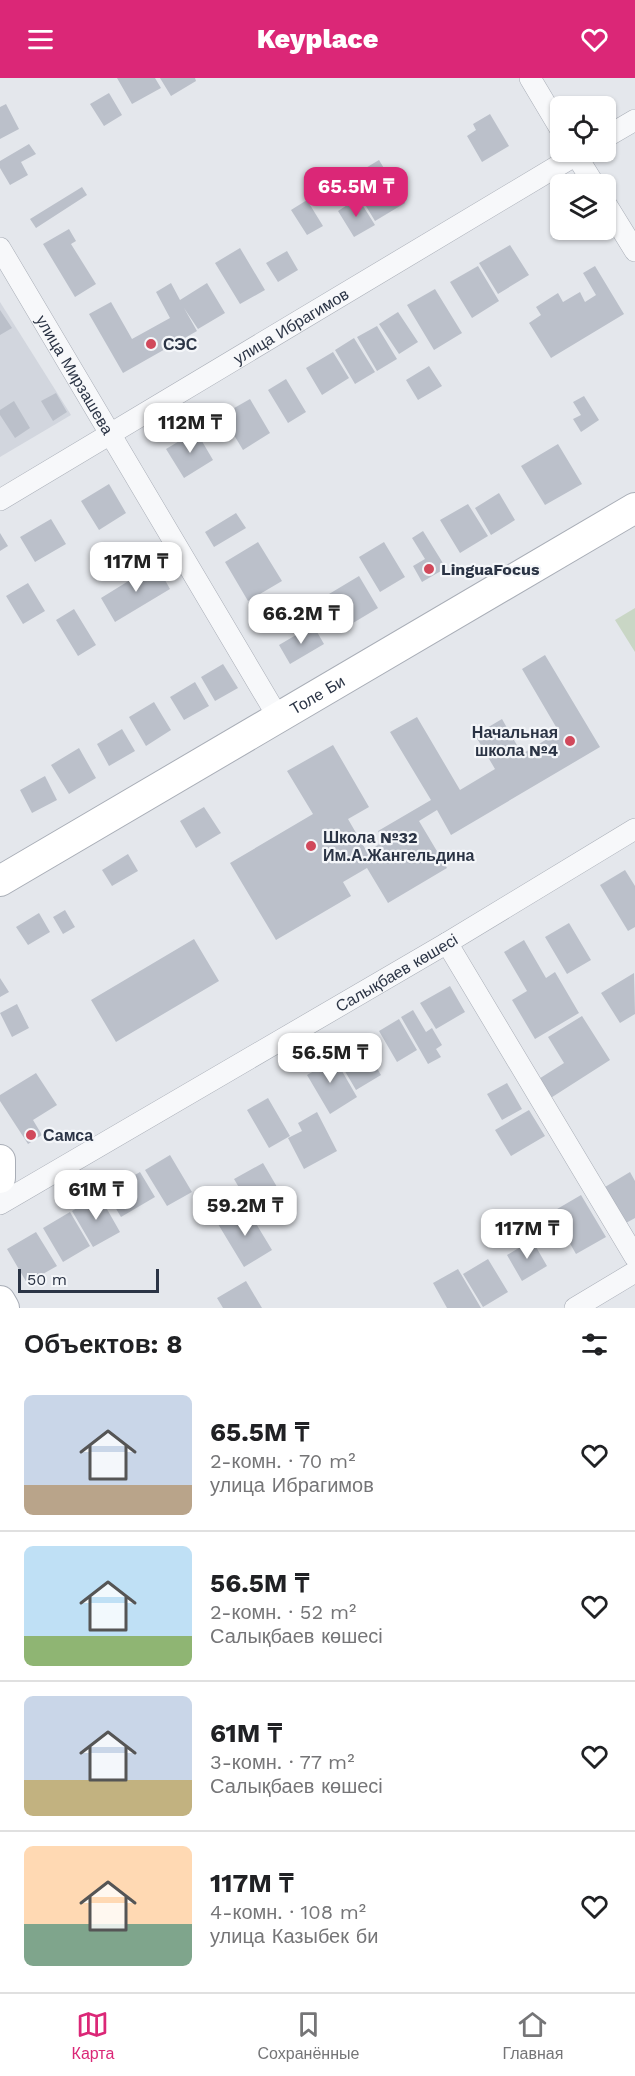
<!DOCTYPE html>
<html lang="ru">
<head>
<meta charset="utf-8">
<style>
  :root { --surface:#fff; --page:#f6f6f6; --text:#202124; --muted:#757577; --line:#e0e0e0; --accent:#db2777 }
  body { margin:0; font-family:"Work Sans",sans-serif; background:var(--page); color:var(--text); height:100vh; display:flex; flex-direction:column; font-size:22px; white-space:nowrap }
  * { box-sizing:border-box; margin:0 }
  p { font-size:20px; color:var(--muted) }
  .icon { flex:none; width:33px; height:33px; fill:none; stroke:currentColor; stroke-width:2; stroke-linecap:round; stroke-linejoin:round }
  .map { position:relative; height:1230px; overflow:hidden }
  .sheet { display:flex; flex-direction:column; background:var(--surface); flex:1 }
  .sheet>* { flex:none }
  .tools { position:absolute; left:550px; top:18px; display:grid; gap:12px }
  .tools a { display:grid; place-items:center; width:66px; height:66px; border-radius:9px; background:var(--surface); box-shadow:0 2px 4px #0004; font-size:30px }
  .scale { position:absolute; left:18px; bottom:15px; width:141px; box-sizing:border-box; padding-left:6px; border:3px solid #2b3445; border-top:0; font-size:16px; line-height:21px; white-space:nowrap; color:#2b3445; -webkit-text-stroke:4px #f4f6f9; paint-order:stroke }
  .price { position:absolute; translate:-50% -51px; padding:0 14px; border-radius:12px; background:#fff; color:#222; font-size:20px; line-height:39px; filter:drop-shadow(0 2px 3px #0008) }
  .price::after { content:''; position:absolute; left:50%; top:36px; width:18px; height:14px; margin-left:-9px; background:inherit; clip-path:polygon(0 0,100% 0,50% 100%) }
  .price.active { background:var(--accent); color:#fff }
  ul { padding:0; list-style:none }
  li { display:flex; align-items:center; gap:18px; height:150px; padding:0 24px }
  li+li { border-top:2px solid var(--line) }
  li span { display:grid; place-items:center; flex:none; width:168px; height:120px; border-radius:9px; color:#555 }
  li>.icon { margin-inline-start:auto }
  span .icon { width:72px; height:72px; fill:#fffc; stroke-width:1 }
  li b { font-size:26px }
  h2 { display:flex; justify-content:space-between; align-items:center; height:72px; padding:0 24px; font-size:26px }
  header { display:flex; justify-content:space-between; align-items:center; height:78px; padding:0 24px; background:var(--accent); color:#fff; font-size:27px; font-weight:800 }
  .tab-bar { display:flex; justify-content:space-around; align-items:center; height:84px; border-top:2px solid var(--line); background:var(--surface); font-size:16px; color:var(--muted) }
  .tab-bar a { display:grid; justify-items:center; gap:3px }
  .tab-bar .active { color:var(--accent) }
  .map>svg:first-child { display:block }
  .built { fill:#d2d6de }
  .green { fill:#c9d6c5 }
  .building { fill:#bbc0ca }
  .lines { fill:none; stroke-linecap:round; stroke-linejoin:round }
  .street-casing { stroke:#a9aeb7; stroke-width:22 }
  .secondary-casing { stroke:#a9aeb7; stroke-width:32 }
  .street { stroke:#f7f8fa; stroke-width:21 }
  .secondary { stroke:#fff; stroke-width:30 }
  .poi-dot { fill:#d1495b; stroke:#f4f6f9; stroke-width:2 }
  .labels { text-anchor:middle; stroke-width:4.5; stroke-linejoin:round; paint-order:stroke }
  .street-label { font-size:16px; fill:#2b3445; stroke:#f4f6f9 }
  .poi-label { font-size:16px; font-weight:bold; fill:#2b3445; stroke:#f4f6f9; text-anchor:start }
</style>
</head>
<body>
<header><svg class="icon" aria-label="menu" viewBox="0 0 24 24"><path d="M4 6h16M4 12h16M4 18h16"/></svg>Keyplace<svg class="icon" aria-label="heart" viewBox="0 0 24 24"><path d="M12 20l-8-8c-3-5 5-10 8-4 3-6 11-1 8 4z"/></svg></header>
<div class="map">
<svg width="635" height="1230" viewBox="0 0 635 1230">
  <rect width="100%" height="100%" fill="#e4e7ec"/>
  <path class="built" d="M0,224l71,113 -71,42z"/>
  <path class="green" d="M635,530v44l-20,-32z"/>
  <path class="building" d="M117,0h38l6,10 -29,16z
    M160,0h35l1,3 -25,15z
    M109,15l13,22 -18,11 -14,-22z
    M6,26l13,25 -19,10v-32z
    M490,36l19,32 -27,16 -15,-26 9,-6 -3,-6z
    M29,66l7,10 -15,8 7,13 -18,10 -10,-17v-7z
    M379,82l26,43 -30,18 -26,-43z
    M82,109l5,8 -51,33 -6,-9z
    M358,120l17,27 -21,12 -16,-26z
    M307,122l16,26 -16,9 -16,-25z
    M69,151l7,12 -5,3 25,40 -21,13 -32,-53z
    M510,167l19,30 -31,19 -19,-31z
    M240,170l25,42 -25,14 -25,-41z
    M287,173l11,19 -20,12 -12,-19z
    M478,188l21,35 -27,17 -22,-36z
    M595,188l29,48 -73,44 -22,-35 12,-8 -5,-8 22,-14 5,9 17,-10 5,10 11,-7 -13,-22z
    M171,205l9,17 27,-17 18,30 -27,16 -14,-21 13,23 -74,42 -34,-59 22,-12 21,37 38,-21 -14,-26z
    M435,211l27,44 -28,17 -27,-45z
    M0,232l12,18 -12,7z
    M398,234l20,30 -19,12 -20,-30z
    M377,248l20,33 -20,12 -20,-34z
    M354,260l21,34 -20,12 -20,-34z
    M333,274l16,26 -27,17 -16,-27z
    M429,288l13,20 -24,14 -12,-20z
    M286,301l20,33 -18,11 -20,-33z
    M56,315l11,19 -14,9 -12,-20z
    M584,318l15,24 -18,12 -8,-13 8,-4 -8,-13z
    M250,321l20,34 -27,17 -21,-35z
    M14,323l16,27 -15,10 -15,-23v-5z
    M196,353l17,29 -29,18 -18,-29z
    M558,366l24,40 -37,21 -24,-39z
    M109,406l17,29 -27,17 -18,-29z
    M499,415l16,27 -24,15 -16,-27z
    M468,426l20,32 -28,17 -20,-33z
    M236,435l10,15 -32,19 -9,-15z
    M51,441l15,25 -31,18 -15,-25z
    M423,453l23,37 -24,14 -9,-16 12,-7 -13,-21z
    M0,455l8,13 -8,5z
    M258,464l24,39 -34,20 -23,-39z
    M384,464l21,35 -25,15 -21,-35z
    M156,486l14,25 -55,33 -14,-24z
    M359,498l19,32 -35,21 -19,-32z
    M28,505l17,28 -22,13 -17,-28z
    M74,531l22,36 -18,11 -22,-36z
    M313,547l11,19 -34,20 -11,-19z
    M545,577l55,92 -149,88 -14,-25 -18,11 28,47 -59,35 -21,-35 -24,14 8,14 -75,44 -46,-77 83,-49 -26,-43 46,-26 36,62 -21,12 19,33 17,-11 -6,-10 53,-31 -41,-68 27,-15 43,73 35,-21 -20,-34 27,-16 20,35 37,-22 -37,-63z
    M223,586l15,24 -23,13 -14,-24z
    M195,604l14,24 -25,14 -14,-23z
    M154,624l17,28 -25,16 -17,-29z
    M122,651l13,22 -26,15 -12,-22z
    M79,670l17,30 -27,16 -18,-29z
    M45,698l12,24 -25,13 -12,-23z
    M204,729l17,26 -25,15 -16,-27z
    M128,776l10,17 -26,15 -10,-16z
    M625,792l10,16v41l-7,4 -28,-46z
    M65,832l10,17 -12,7 -10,-17z
    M39,835l11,19 -22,13 -12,-18z
    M569,845l22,37 -24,14 -22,-37z
    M194,861l25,42 -103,61 -25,-42z
    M524,862l22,38 9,-6 24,41 -44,26 -23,-39 15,-9 -23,-39z
    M634,895l1,41 -15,9 -19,-30z
    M0,900l9,14 -9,5z
    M450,908l15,26 -29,17 -16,-26z
    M17,926l12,24 -17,9 -12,-24z
    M413,932l13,22 6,-4 10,17 -6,4 5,8 -13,7 -27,-47z
    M582,938l28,44 -64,41 -12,-19 30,-19 -16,-26z
    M399,941l18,31 -20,12 -18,-31z
    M361,963l20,34 -25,15 -20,-34z
    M319,975l7,11 9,-5 22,38 -27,17 -23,-39 7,-4 -7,-11z
    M36,995l21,32 -24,15 9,15 -14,9 -28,-43v-6z
    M507,1005l15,26 -20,11 -15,-26z
    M268,1020l22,38 -21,12 -22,-38z
    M529,1032l16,26 -34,20 -16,-26z
    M317,1034l20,39 -33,18 -16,-31 14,-7 -4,-8z
    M170,1077l22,37 -25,14 -22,-36z
    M263,1085l24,41 -29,16 -24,-41z
    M140,1094l15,25 -34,20 -15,-25z
    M630,1094l5,9v37l-9,5 -21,-36z
    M99,1117l21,37 -27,15 -21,-36z
    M581,1117l25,42 -30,17 -24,-42z
    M246,1129l26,43 -28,17 -26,-43z
    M70,1134l20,34 -27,16 -20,-34z
    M36,1154l21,34 -30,17 -20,-34z
    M532,1162l15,26 -25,15 -15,-26z
    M488,1181l20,33 -25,15 -20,-33z
    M458,1191l23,39h-34l-14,-25z
    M246,1203l16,27h-39l-6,-10z"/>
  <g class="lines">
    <g class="street-casing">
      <g id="street">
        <path d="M530,0l31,52"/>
        <path d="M606,59l29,-17"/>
        <path d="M574,74l20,32"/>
        <path d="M606,126l29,47"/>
        <path id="s1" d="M0,170l278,469"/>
        <path id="s2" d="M0,422l581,-348"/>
        <path d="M447,865l188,314"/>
        <path id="s3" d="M0,1126l447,-261 188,-114"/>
        <path d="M575,1230l60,-36"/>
      </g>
    </g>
    <g class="secondary-casing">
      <g id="secondary">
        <path id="s4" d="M0,803l635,-373"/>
        <path d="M0,1082v18"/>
        <path d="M0,1223l4,7"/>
      </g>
    </g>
    <use href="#street" class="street"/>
    <use href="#secondary" class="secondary"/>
  </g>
  <g class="poi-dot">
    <circle cx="151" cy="266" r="6"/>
    <circle cx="429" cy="491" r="6"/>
    <circle cx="570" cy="663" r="6"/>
    <circle cx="311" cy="768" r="6"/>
    <circle cx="31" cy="1057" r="6"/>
  </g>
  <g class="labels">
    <g class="street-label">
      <text dy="6" stroke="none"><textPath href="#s2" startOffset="339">улица Ибрагимов</textPath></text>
      <text dy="6" stroke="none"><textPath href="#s1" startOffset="147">улица Мирзашева</textPath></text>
      <text dy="6" stroke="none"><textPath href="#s4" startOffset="368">Толе Би</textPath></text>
      <text dy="6" stroke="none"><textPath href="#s3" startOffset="459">Салықбаев көшесі</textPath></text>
    </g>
    <g class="poi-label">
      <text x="163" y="272">СЭС</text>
      <text x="441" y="497">LinguaFocus</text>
      <text x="558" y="660" text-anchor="end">Начальная<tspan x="558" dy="18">школа №4</tspan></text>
      <text x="323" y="765">Школа №32<tspan x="323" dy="18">Им.А.Жангельдина</tspan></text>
      <text x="43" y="1063">Самса</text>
    </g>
  </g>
</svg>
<div class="tools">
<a><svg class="icon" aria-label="locate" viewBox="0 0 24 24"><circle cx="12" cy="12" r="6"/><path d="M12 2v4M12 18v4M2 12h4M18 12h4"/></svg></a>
<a><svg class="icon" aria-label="layers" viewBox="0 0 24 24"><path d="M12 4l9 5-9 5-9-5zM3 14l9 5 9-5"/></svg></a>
</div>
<div class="scale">50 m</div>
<b class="price active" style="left:356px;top:140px">65.5M ₸</b>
<b class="price" style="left:190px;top:376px">112M ₸</b>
<b class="price" style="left:136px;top:515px">117M ₸</b>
<b class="price" style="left:301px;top:567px">66.2M ₸</b>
<b class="price" style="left:330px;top:1006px">56.5M ₸</b>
<b class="price" style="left:96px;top:1143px">61M ₸</b>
<b class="price" style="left:245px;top:1159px">59.2M ₸</b>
<b class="price" style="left:527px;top:1182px">117M ₸</b>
</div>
<section class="sheet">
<h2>Объектов: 8<svg class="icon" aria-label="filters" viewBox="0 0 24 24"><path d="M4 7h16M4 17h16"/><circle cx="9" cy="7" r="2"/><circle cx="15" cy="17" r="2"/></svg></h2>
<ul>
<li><span style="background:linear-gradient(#c9d6e8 75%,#b9a48a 0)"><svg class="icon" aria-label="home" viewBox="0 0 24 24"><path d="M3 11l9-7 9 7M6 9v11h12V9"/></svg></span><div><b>65.5M ₸</b><p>2-комн. · 70 m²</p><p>улица Ибрагимов</p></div><svg class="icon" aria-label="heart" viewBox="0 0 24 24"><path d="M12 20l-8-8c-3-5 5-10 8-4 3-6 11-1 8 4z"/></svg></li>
<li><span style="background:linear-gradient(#bfe0f5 75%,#8fb573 0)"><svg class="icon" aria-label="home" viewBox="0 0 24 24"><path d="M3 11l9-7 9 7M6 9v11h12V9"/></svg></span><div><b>56.5M ₸</b><p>2-комн. · 52 m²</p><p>Салықбаев көшесі</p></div><svg class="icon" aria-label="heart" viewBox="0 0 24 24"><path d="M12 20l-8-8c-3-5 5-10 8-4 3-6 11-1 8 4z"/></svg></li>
<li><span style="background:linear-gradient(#c9d6e8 70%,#c2b280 0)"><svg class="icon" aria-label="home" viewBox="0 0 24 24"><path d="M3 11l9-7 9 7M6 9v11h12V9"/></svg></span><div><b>61M ₸</b><p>3-комн. · 77 m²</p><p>Салықбаев көшесі</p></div><svg class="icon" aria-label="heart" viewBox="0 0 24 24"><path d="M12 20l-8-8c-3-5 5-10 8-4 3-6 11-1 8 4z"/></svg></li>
<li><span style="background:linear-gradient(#ffd9b3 65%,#7fa58c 0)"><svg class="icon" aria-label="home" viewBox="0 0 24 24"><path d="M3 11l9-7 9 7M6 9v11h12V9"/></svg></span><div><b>117M ₸</b><p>4-комн. · 108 m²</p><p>улица Казыбек би</p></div><svg class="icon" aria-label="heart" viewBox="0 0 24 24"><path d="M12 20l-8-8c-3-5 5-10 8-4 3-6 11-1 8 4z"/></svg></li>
</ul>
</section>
<nav class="tab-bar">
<a class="active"><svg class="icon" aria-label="map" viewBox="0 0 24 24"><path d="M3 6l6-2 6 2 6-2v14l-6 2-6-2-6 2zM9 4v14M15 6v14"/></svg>Карта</a>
<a><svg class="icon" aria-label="saved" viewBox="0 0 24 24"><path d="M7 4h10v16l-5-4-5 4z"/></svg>Сохранённые</a>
<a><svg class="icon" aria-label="home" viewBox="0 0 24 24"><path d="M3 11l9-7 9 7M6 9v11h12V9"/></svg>Главная</a>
</nav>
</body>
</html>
